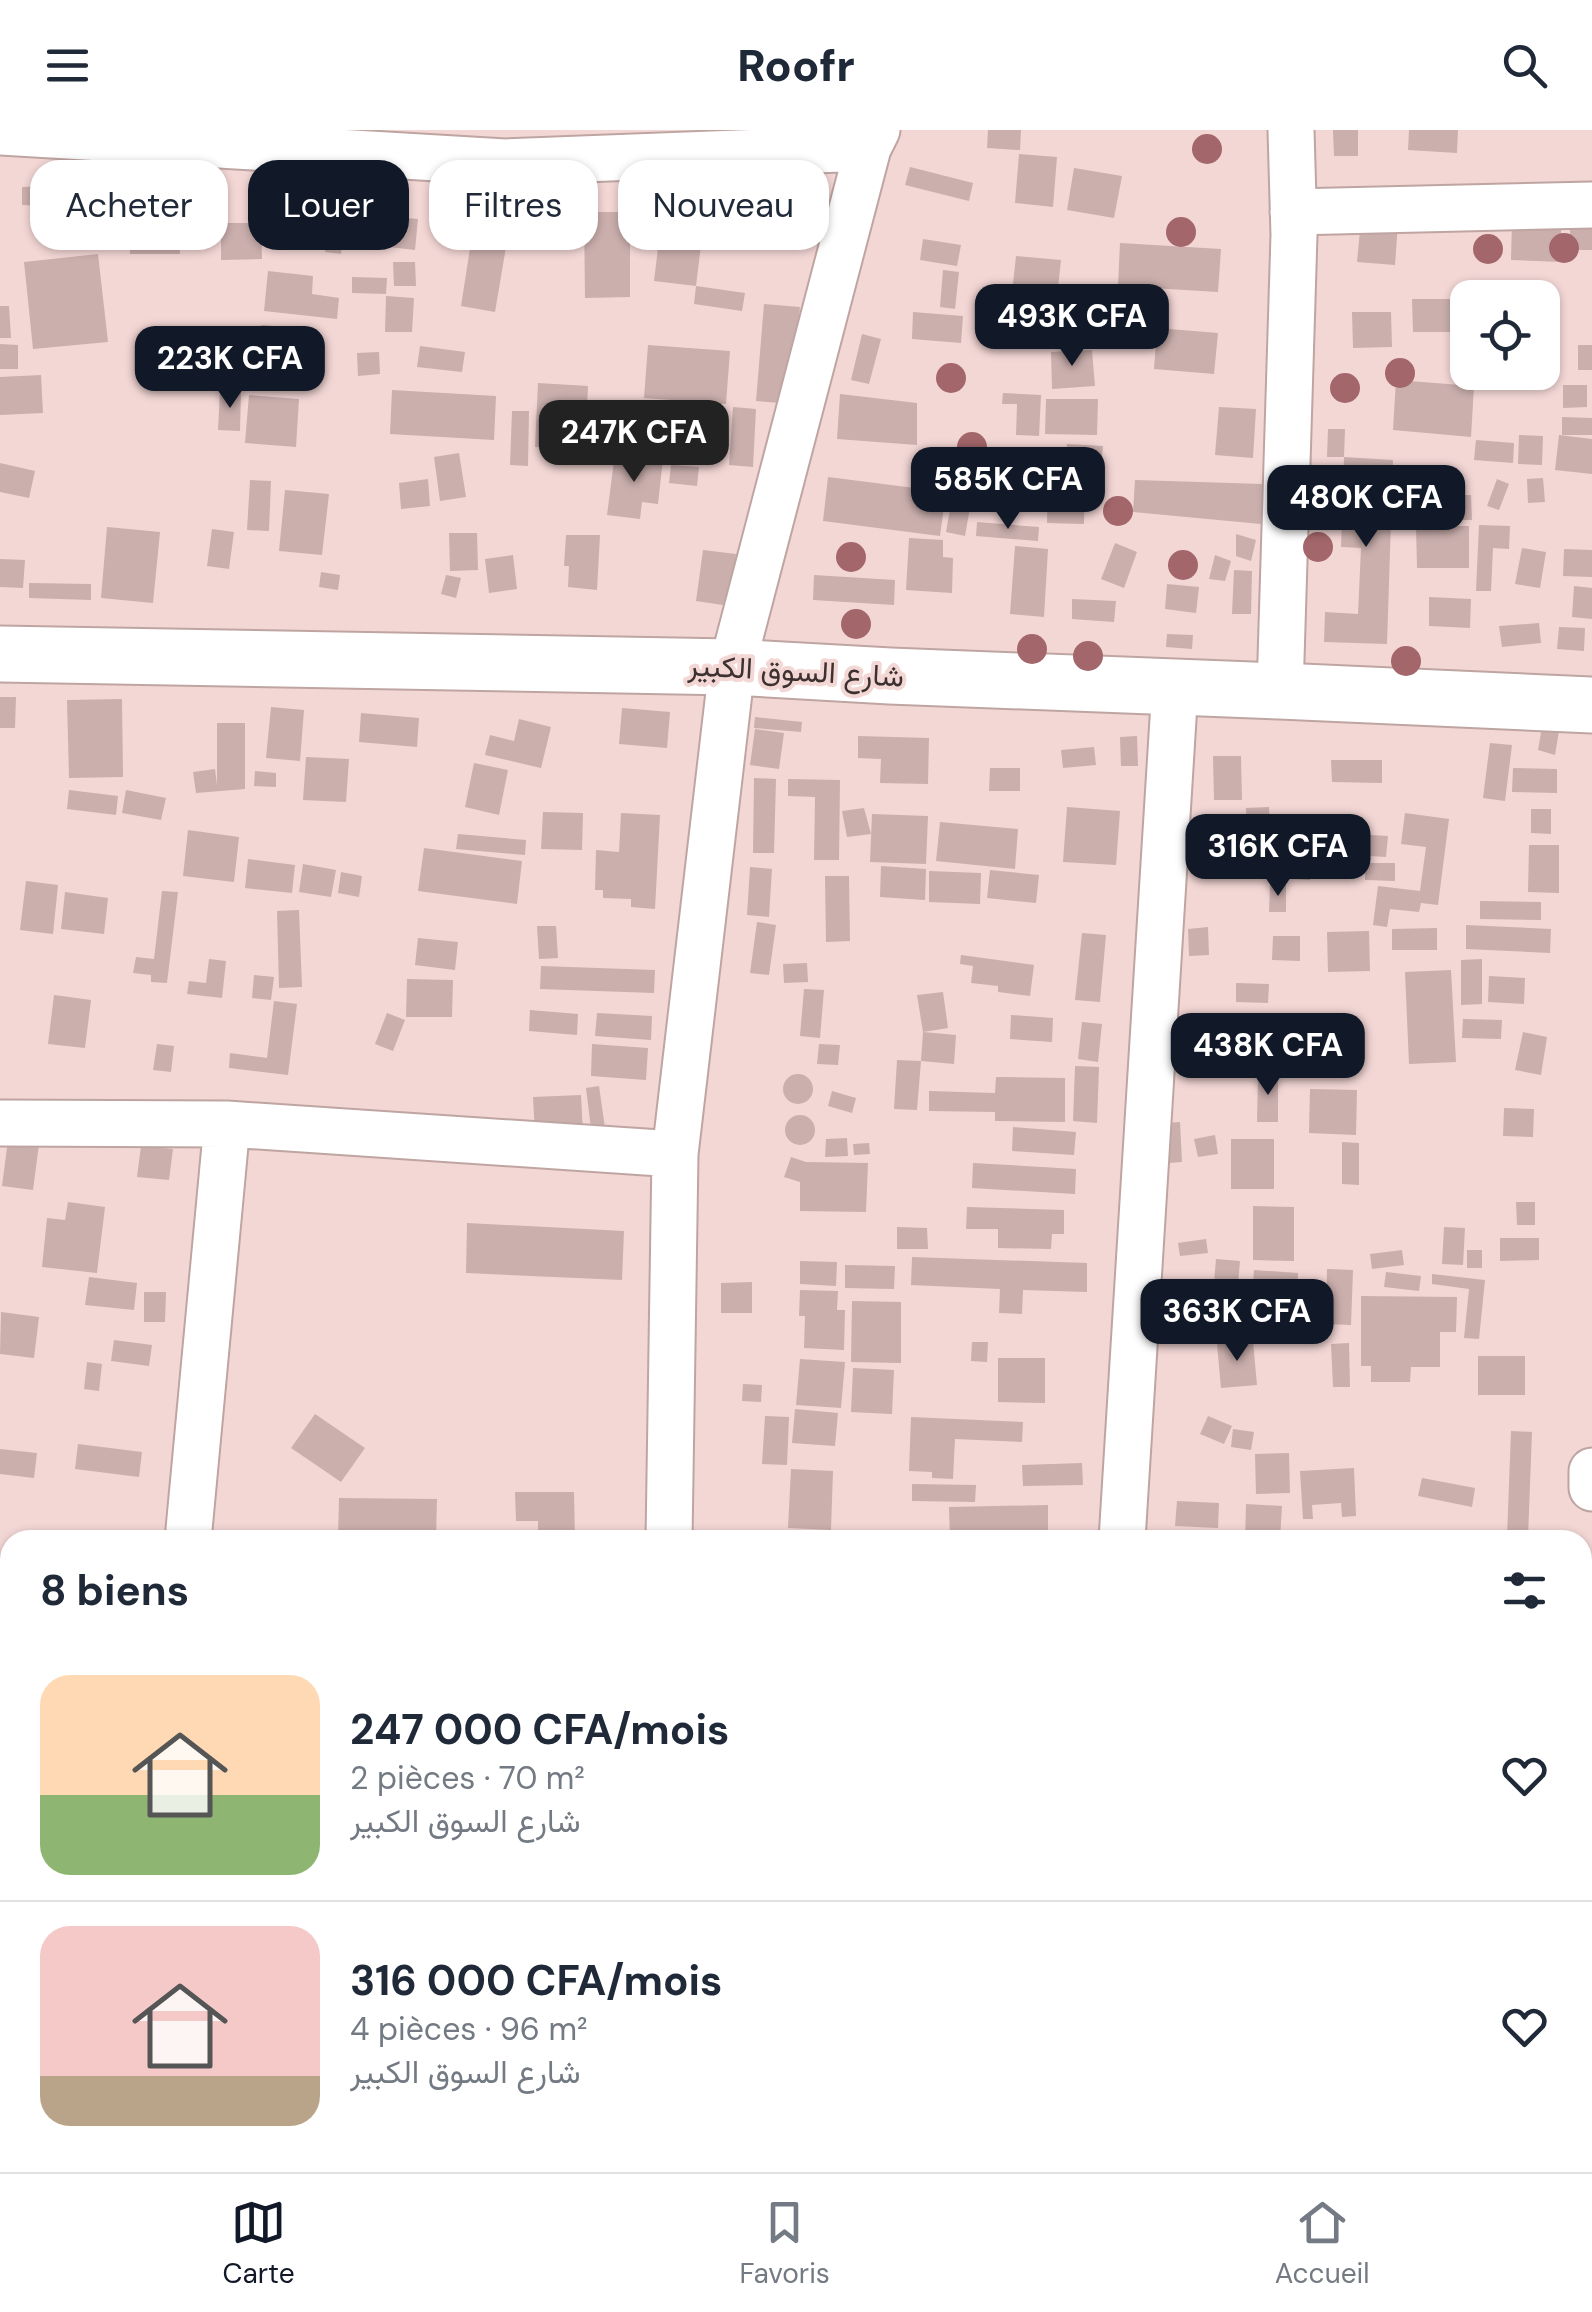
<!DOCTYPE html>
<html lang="fr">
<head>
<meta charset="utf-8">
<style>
  :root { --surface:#fff; --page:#f6f6f7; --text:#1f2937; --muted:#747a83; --line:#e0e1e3; --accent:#111827 }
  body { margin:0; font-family:"DM Sans",Vazirmatn,sans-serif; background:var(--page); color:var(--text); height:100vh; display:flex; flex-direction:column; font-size:38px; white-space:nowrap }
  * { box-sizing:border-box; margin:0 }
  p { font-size:32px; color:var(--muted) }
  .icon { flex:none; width:55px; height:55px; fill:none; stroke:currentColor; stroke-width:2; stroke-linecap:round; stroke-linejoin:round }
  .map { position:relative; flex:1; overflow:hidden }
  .sheet { position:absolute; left:0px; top:1400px; width:1592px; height:642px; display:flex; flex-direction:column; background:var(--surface); border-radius:30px 30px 0 0; box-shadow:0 2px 8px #0004 }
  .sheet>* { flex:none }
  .hud { position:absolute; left:30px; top:30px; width:1000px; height:90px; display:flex; gap:20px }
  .tools { position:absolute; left:1450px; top:150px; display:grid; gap:20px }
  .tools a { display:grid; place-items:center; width:110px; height:110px; border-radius:20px; background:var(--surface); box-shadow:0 2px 8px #0004; font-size:50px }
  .price { position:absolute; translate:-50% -85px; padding:0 22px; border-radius:20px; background:var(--accent); color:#fff; font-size:32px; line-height:65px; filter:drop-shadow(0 2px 5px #0008) }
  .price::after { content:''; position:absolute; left:50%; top:60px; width:30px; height:22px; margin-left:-15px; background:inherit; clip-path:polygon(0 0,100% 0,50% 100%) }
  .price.selected { background:#222; color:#fff }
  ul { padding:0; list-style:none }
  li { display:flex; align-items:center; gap:30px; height:250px; padding:0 40px }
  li+li { border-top:2px solid var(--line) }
  li span { display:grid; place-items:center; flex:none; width:280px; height:200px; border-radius:30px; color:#555 }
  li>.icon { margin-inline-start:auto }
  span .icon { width:120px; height:120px; fill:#fffc; stroke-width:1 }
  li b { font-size:42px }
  h2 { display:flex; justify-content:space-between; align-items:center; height:120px; padding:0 40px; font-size:42px }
  .tag { padding:0 35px; border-radius:30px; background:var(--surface); box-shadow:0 2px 8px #0004; font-size:35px; line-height:90px }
  .tag.selected { background:var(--accent); color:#fff }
  header { display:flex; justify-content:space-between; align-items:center; height:130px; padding:0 40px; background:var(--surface); font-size:45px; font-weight:800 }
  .menu { display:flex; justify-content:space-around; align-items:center; height:140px; border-top:2px solid var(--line); background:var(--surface); font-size:28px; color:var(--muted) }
  .menu a { display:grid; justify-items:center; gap:5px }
  .menu .selected { color:var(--accent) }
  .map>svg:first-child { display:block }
  .building { fill:#caafad }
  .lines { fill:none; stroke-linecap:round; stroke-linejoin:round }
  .street-casing { stroke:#bea5a2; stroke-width:49 }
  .secondary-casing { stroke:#bea5a2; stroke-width:59 }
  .street { stroke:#fff; stroke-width:45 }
  .secondary { stroke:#fff; stroke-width:55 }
  .tree { fill:#a3666a }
  .labels { text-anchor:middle; stroke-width:8; stroke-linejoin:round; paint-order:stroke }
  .street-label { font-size:30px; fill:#3c3130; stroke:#f3d7d5 }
</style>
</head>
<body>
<header><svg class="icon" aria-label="menu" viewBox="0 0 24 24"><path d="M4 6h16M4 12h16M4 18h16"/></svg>Roofr<svg class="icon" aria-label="search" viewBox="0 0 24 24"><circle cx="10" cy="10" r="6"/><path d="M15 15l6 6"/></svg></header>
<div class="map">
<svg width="1592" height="2042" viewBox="0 0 1592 2042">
  <rect width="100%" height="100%" fill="#f3d7d5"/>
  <path class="building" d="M988,0h33l-1,20 -33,-2z
    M1333,0h25v26h-24z
    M1409,0h49l-1,23 -49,-3z
    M1019,24l38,3 -4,50 -38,-4z
    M910,37l63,16 -4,18 -64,-16z
    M1074,38l48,8 -8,42 -47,-8z
    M49,56v20l-27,-1v-18z
    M208,56l19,4 -5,25 -19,-4z
    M724,65l98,10 -3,35 -99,-9z
    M664,68l42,6 -10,82 -42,-5z
    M329,74l17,2 -5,48 -16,-2z
    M488,82l21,4 -3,19 -21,-4z
    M584,82h46v85l-45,1z
    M382,86l36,3 -3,31 -35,-4z
    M1361,90l37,3 -3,42 -38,-3z
    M1512,91l49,1v40l-50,-2z
    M221,93h40l1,36 -41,1z
    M1570,98h22v22h-22z
    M129,102h50l1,22h-50z
    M923,109l38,6 -4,21 -37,-6z
    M471,112l35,5 -11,65 -34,-6z
    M1120,113l101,6 -3,43 -100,-6z
    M98,124l10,88 -75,7 -9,-87z
    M1016,126l45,4 -5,46 -45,-4z
    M393,132h22l1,24h-22z
    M943,140l16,2 -4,37 -15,-2z
    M268,141l45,5 -1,18 27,4 -2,21 -73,-8z
    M352,147l35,1 -1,16 -34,-1z
    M696,156l49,7 -3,18 -48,-7z
    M386,166l28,2 -2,34h-27z
    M1412,169h56v33h-55z
    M764,174l36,3 -9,97 -35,-3z
    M1542,174h9l-3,68h-6z
    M0,176h9l2,32h-11z
    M913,182l50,4 -2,27 -49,-4z
    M1352,182h39l1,35 -39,1z
    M261,195l52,4 -2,24 -53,-5z
    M1157,198l61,5 -4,41 -60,-5z
    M207,204l38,5 -5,45 -38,-5z
    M862,204l19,5 -12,45 -18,-4z
    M0,214l18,1v24h-18z
    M648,215l82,6 -4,53 -82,-6z
    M1578,215h14v25h-14z
    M420,216l45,6 -3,20 -45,-5z
    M166,218l12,1v22l-13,-1z
    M1092,220l3,36 -43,3 -1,-37z
    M379,222l1,22 -22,2 -1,-23z
    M249,226l51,2 -2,31 -50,-2z
    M41,245l2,38 -43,2v-38z
    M1396,250l78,6 -3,51 -78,-7z
    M538,253l50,3 -3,64 -50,-3z
    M1563,255h24v22l-24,1z
    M392,260l104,6 -2,44 -104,-6z
    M220,261l21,1 -1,39 -22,-1z
    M1003,263l38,2 -2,41 -23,-1 1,-31h-15z
    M840,264l77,9v42l-80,-6z
    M249,265l50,4 -3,48 -51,-4z
    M1046,269h52l-1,36 -52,-1z
    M733,277l23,2 -3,58 -24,-2z
    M1219,277l37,2 -3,49 -38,-3z
    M512,281h17l-1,55 -18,-1z
    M1562,287l30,1v17h-30z
    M1328,299h17l-1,28h-17z
    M1519,305l24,1 -1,29 -24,-1z
    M1559,305l33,4v35l-37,-4z
    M638,307l52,4 -2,17 -52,-5z
    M1476,310l38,3 -1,20 -39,-3z
    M1067,314l36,2 -2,19 -35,-3z
    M459,323l7,44 -26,4 -6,-44z
    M615,323l48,6 -5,45 -16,-2 -2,17 -33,-4z
    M1344,327l49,3 -6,184 -63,-2 1,-30 33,2 3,-66 -20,-1z
    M0,333l35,8 -6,27 -29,-6z
    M671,335l28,2 -2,19 -28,-3z
    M828,347l118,15 -6,44 -117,-15z
    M1048,347l37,1 -1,46 -37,-1z
    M1543,348l2,24 -17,1 -1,-24z
    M428,349l2,27 -29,3 -2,-26z
    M1497,349l12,5 -10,26 -12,-4z
    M250,350l21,1 -2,50 -22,-1z
    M1135,350l128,4 -2,40 -128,-12z
    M285,360l44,4 -7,61 -43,-4z
    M1451,365h20l1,25h-20z
    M952,368l19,4 -6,34 -19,-4z
    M977,392l62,5 -1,14 -62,-5z
    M1479,395l31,1 -1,23 -16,-1 -2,43h-15z
    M1416,396h53v42h-52z
    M107,397l53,5 -7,71 -52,-5z
    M212,399l22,3 -5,37 -22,-3z
    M449,403h28l1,37 -28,1z
    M1236,404l20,6 -5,21 -15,-5z
    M566,405h34l-3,55 -29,-3 1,-21h-5z
    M909,408l34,2v17l10,1 -1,35 -46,-3z
    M1115,413l22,9 -13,36 -23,-9z
    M1015,416l33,3 -4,68 -34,-3z
    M1522,418l24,4 -6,36 -25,-4z
    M1564,419l28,1v27l-29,-1z
    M703,420l33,4 -6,52 -34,-5z
    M513,425l4,34 -28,4 -4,-34z
    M1215,425l16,6 -6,20 -16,-2z
    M0,429l25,1 -2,28 -23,-1z
    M1234,440l18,1 -1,43h-19z
    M321,442l19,3 -2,15 -19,-3z
    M446,445l15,3 -5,20 -15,-4z
    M814,445l81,5 -1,25 -81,-5z
    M29,453l62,1v16l-62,-2z
    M1167,454l32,3 -3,26 -31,-4z
    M1574,456l18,2v31l-20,-2z
    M1429,467l42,2 -1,29 -41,-2z
    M1072,469l44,2 -2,21 -42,-3z
    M1539,493l2,20 -39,4 -3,-21z
    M1559,497l26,1 -1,23 -27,-2z
    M1167,504l26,1 -1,14 -26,-2z
    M0,567h16l-1,31h-15z
    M122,569l1,78 -54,1 -2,-78z
    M271,577l33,3 -4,51 -34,-3z
    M622,578l48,4 -3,36 -48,-4z
    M361,583l58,5 -2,29 -58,-5z
    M755,587l47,5 -1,10 -47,-4z
    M519,589l32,8 -10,41 -56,-13 5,-20 24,6z
    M217,593h28v66l-49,4 -3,-21 22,-3 2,16z
    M1542,597l17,4 -4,24 -17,-5z
    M755,599l29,4 -5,36 -29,-4z
    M858,606l71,2 -1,46 -48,-1 1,-24 -23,-1z
    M1137,606l1,30h-17l-1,-29z
    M1490,613l22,2 -7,56 -22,-3z
    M1094,617l2,18 -33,3 -2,-18z
    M1213,626h28l1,44h-28z
    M306,627l43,2 -3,43 -43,-2z
    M1331,630h51v23l-50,-1z
    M474,633l34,7 -9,45 -34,-8z
    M990,638h30v23h-31z
    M1513,638l44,1v24l-45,-1z
    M255,641l21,2v14l-22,-1z
    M754,648l22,1 -2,74h-21z
    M788,649l52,1 -1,80h-25l1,-63 -27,-1z
    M69,660l49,6 -2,19 -49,-6z
    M126,660l40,8 -5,22 -39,-7z
    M1067,677l53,4 -4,54 -53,-3z
    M1269,677l1,23 -23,1 -1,-23z
    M864,678l7,26 -24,3 -5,-26z
    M1531,679h20v25l-20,-1z
    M543,682l40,1 -1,37 -41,-1z
    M621,683l39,2 -5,94 -24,-2v-8l-28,-1v-8h-8l1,-40 23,2z
    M1405,683l44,6 -11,86 -17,-2 -2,9 -29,-3 -3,18 -14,-2 5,-39 42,5 6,-44 -25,-3z
    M872,684l56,2 -2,48 -56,-2z
    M940,692l78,7 -3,40 -79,-8z
    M188,700l51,7 -5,45 -51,-6z
    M1337,703l51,3 -2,21 -51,-3z
    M458,704l68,6 -1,15 -69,-6z
    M1529,715h30v48l-31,-1z
    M424,718l98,13 -5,43 -99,-13z
    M248,729l47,6 -3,28 -47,-5z
    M1260,733l51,2 -1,15 -51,-3z
    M1365,733h30v18l-30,-1z
    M303,734l33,6 -5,27 -32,-5z
    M881,736l45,3 -1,31 -45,-3z
    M750,737l22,2 -3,48 -22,-2z
    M990,740l49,5 -3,28 -49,-5z
    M929,741l52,2 -1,31 -51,-2z
    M341,742l21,4 -3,21 -21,-4z
    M825,746h24l1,65 -24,1z
    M26,751l32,4 -5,49 -33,-4z
    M1270,755h16v27h-17z
    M162,761l16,1 -11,91 -16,-1v-7l-18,-2 3,-16 18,2z
    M65,762l43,6 -4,36 -43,-5z
    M1480,771l61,1v18l-61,-1z
    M299,780l3,77 -23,1 -2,-77z
    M757,792l19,3 -7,50 -19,-2z
    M1466,795l85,4 -1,24 -84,-4z
    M537,796h19l2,32 -19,1z
    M1208,797l1,28 -20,1 -1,-27z
    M1437,798v22h-45v-21z
    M1369,801l1,40 -42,1 -1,-40z
    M1082,803l24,2 -6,67 -25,-2z
    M1273,806h27v25l-28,-1z
    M418,808l40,4 -3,28 -40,-5z
    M961,825l73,10 -4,31 -32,-4v-6l-27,-3 2,-17 -13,-2z
    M209,829l17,2 -4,37 -35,-4 2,-13 17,2z
    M1482,829v45l-21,1v-45z
    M807,833l1,19 -24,1 -1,-19z
    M541,836l114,4 -1,23 -114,-4z
    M1451,840l5,92 -47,2 -4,-92z
    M254,845l20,2 -3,23 -19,-2z
    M1489,846l36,2 -1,26 -36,-2z
    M407,849l46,1 -1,37h-46z
    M1236,853l33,1 -1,19 -32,-1z
    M804,859l20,1 -4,48 -20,-2z
    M943,862l5,36 -25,4 -6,-37z
    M54,865l37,5 -6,48 -37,-4z
    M274,871l23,3 -9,71 -59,-7 1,-15 37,5z
    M530,880l48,4 -1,21 -48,-4z
    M387,883l18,7 -12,31 -18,-7z
    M597,883l55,3 -1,24 -56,-4z
    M1011,885l42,3 -1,24 -42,-3z
    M1463,889l39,1 -1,19 -39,-1z
    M1082,892l20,2 -4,38 -20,-3z
    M923,902l33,3 -2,29 -33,-3z
    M1523,902l24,5 -6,38 -26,-5z
    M157,914l17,2 -3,26 -18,-2z
    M592,914l56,4 -2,32 -55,-4z
    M819,914l21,1 -2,20 -21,-1z
    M897,930l24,1 -4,49 -23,-1z
    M1075,936l24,1 -2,56 -24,-2z
    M1258,944h20v48h-21z
    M783 959a15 15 0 1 1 30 0a15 15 0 1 1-30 0Z
    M996,947l69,1v44l-70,-1v-9l-66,-1v-20l66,2z
    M599,956l6,42 -14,1 -5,-41z
    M1310,959l47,1 -1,45 -47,-2z
    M832,961l24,7 -4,15 -24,-7z
    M581,965l2,39 -48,1 -2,-38z
    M1504,978l30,1 -1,28 -30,-1z
    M785 1000a15 15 0 1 1 30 0a15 15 0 1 1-30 0Z
    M1180,992l2,40 -13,1 -1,-40z
    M1013,997l63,5 -2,23 -62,-4z
    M1215,1005l3,19 -20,3 -4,-18z
    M847,1008l1,18 -23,1 1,-18z
    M1231,1009h43v50h-43z
    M8,1010l31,4 -6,46 -31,-4z
    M1342,1012l17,1v42l-17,-1z
    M869,1013l1,11 -16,1 -1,-11z
    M141,1016l32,3 -4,31 -32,-3z
    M791,1027l15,5 62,1 -2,49 -66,-1v-29l-16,-5z
    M973,1033l103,6 -1,25 -103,-6z
    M68,1072l37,5 -8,66 -55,-6 5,-49 18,2z
    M1516,1072h19v23h-18z
    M1253,1076l41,1v54l-41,-1z
    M967,1077l97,3v24h-12l-1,15 -53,-1v-19h-32z
    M467,1093l157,8 -2,49 -156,-7z
    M897,1097l30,1 1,21h-31z
    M1444,1097l21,1 -2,37 -21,-1z
    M1500,1108h39v22l-39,1z
    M1206,1109l2,14 -28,3 -2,-13z
    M1402,1120l2,15 -32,4 -2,-15z
    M1467,1120h15v18h-15z
    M912,1127l175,6v29l-64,-2 -1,24 -23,-1 1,-24 -89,-4z
    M1216,1129l24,2 -3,35 -24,-1z
    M800,1131l37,1 -1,24 -36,-2z
    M845,1135l50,1 -1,23 -49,-1z
    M1327,1139l26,1 -2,55 -25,-1z
    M1254,1140l44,3 -1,27 -45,-3z
    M1386,1142l35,4 -2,15 -35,-4z
    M1432,1144l53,6 -6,59 -15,-1 5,-49 -37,-5z
    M89,1147l48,6 -3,27 -49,-5z
    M752,1152v31h-31v-30z
    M800,1160l38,1 -1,19h8l-1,40 -40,-2 1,-32h-6z
    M144,1162h22l-1,30h-21z
    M1361,1166l96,1 -1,35h-16v35h-29l-1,15h-39v-16h-10z
    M852,1171l49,1v61l-50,-1z
    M1,1182l38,5 -5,41 -34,-4z
    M114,1210l38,5 -3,21 -38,-5z
    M1253,1211l4,44 -36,3 -4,-44z
    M972,1212h16l-1,20 -16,-1z
    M1349,1213l1,44h-17l-2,-43z
    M1478,1226h47v39h-47z
    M998,1228h47v45l-47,-1z
    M800,1229l45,3 -4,46 -45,-3z
    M87,1232l15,2 -3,27 -15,-2z
    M853,1238l41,2 -2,44 -41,-2z
    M743,1254l19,1 -1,17 -19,-1z
    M795,1279l43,4 -3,33 -43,-3z
    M315,1284l50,34 -24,34 -50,-34z
    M765,1286l24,1 -2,48 -25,-1z
    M1208,1286l24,10 -8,18 -24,-10z
    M911,1287l112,5 -1,20 -67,-3 -2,40 -21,-1v-6l-23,-1z
    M1233,1299l21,3 -3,18 -20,-3z
    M1511,1301l21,1 -4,106 -21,-1z
    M78,1314l64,8 -3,25 -64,-8z
    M0,1319l37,4 -3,25 -34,-4z
    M1289,1323l1,40 -34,1 -1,-40z
    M1082,1333l1,22 -60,1 -1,-21z
    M1354,1338l2,48 -14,1 -1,-14 -29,2 1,14h-10l-3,-48z
    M791,1339l42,2 -2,59 -43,-2z
    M1422,1348l53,10 -3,19 -54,-11z
    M912,1354l64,1 -1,17 -63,-1z
    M515,1362h59l1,48h-37v-19h-22z
    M339,1368l98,1 -1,41h-98z
    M1177,1371l42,2 -1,25 -43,-2z
    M1246,1374l36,2 -2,34h-35z
    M1048,1375v33l-98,2 -1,-33z
    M0,1536h10v20h-10z
    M1582,1645h2l7,36 -9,1z
    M0,1713l10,1v45l-10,-1z
    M1592,1819v54l-10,1v-54z
    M13,2032h26v10h-27z
    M337,2032h28v10h-27z
    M691,2032h27l1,10h-28z"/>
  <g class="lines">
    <g class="street-casing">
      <path id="street" d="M0,2l505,30 363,-14
        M1293,82l299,-7
        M1280,561l14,-456 -3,-105
        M0,993l227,1 448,30
        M1592,1341v17
        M188,1410l39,-416
        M669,1410l6,-386 57,-487 136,-519 9,-18
        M1122,1410l53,-853
        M1582,1478l10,-2
        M0,1906h10
        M1582,1979l10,1
        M739,2042v-10"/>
    </g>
    <g class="secondary-casing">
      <path id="secondary" d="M0,524l732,13 158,9 390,15 312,14"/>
    </g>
    <use href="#street" class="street"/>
    <use href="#secondary" class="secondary"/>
  </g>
  <g class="tree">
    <circle cx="1207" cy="19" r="15"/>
    <circle cx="1181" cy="102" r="15"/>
    <circle cx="1564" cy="118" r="15"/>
    <circle cx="1488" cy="119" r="15"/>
    <circle cx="1400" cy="243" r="15"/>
    <circle cx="951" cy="248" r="15"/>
    <circle cx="1345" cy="258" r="15"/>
    <circle cx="972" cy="317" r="15"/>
    <circle cx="1431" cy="350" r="15"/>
    <circle cx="1118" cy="381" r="15"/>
    <circle cx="1318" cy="417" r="15"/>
    <circle cx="851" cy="427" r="15"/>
    <circle cx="1183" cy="435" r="15"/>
    <circle cx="856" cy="494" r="15"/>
    <circle cx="1032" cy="519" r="15"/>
    <circle cx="1088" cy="526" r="15"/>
    <circle cx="1406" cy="531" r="15"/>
  </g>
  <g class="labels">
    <g class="street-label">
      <text transform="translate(796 541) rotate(3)" y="10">شارع السوق الكبير</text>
    </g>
  </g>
</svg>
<div class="tools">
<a><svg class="icon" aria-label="locate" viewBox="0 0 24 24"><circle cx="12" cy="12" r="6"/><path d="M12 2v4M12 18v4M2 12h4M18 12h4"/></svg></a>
</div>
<b class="price" style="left:1072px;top:239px">493K CFA</b>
<b class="price" style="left:230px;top:281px">223K CFA</b>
<b class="price selected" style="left:634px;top:355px">247K CFA</b>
<b class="price" style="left:1008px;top:402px">585K CFA</b>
<b class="price" style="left:1366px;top:420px">480K CFA</b>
<b class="price" style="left:1278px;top:769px">316K CFA</b>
<b class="price" style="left:1268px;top:968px">438K CFA</b>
<b class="price" style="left:1237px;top:1234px">363K CFA</b>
<div class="hud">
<a class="tag">Acheter</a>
<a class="tag selected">Louer</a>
<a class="tag">Filtres</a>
<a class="tag">Nouveau</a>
</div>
<section class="sheet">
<h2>8 biens<svg class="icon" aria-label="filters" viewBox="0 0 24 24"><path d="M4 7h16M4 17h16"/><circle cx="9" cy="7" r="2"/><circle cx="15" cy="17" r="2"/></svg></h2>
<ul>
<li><span style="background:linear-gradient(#ffd9b3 60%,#8fb573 0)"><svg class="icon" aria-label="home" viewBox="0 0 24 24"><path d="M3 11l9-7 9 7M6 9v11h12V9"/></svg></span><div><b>247 000 CFA/mois</b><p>2 pièces · 70 m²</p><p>شارع السوق الكبير</p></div><svg class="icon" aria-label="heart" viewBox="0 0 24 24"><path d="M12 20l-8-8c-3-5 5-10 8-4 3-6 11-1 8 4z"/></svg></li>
<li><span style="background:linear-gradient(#f6c9c9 75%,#b9a48a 0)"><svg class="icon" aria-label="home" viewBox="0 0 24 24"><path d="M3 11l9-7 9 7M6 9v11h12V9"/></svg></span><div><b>316 000 CFA/mois</b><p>4 pièces · 96 m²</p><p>شارع السوق الكبير</p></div><svg class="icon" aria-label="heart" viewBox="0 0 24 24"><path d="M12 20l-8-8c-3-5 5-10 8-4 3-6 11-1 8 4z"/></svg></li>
</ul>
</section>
</div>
<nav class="menu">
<a class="selected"><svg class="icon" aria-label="map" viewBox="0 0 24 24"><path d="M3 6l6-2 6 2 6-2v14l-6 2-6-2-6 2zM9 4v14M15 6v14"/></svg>Carte</a>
<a><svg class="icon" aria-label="saved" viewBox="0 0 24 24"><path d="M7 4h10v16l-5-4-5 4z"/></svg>Favoris</a>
<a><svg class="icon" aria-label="home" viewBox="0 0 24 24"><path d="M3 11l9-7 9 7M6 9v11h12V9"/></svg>Accueil</a>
</nav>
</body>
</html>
